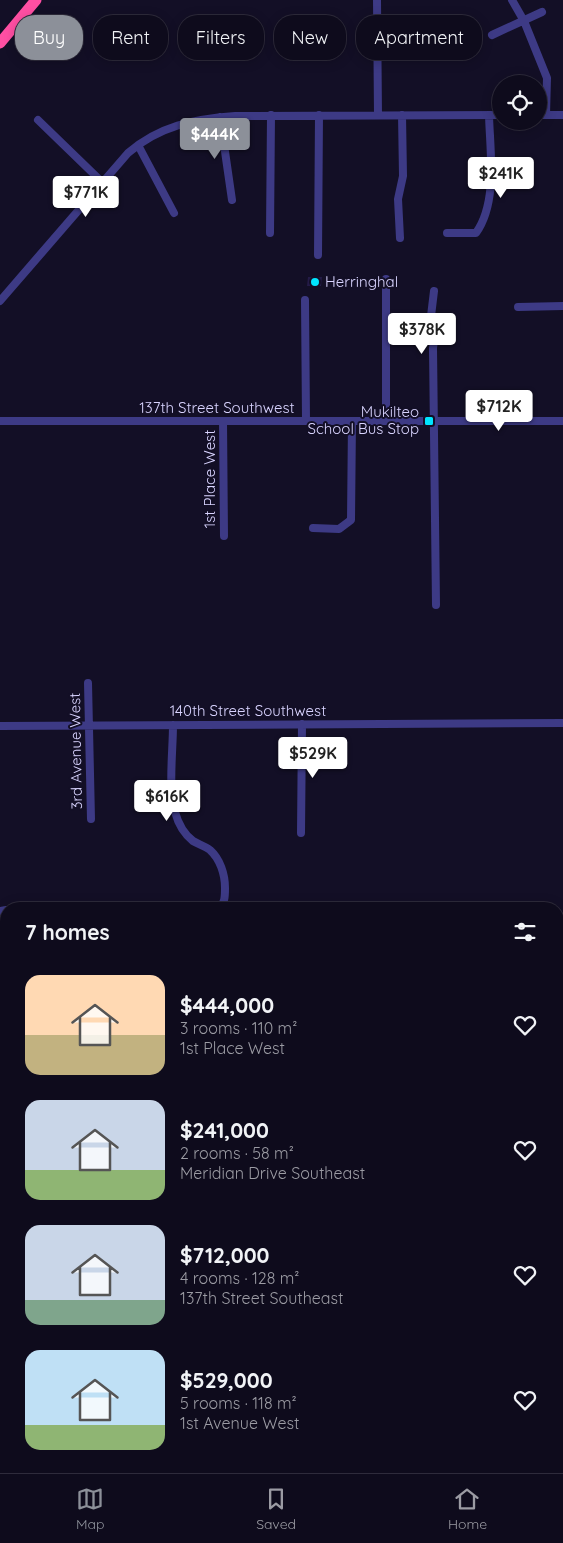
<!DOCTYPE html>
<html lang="en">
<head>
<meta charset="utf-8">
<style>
  :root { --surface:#0e0b1c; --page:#1c1929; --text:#f1f3f6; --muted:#9b9ba3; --line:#2e2b3b; --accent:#8c9099 }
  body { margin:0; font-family:Quicksand,sans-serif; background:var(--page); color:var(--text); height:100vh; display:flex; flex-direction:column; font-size:19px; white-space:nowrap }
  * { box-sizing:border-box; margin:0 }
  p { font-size:16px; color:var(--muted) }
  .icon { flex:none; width:28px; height:28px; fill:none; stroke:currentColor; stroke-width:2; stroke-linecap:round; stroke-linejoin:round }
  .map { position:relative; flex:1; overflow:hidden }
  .sheet { position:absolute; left:0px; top:902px; width:564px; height:571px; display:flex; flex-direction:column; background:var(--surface); border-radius:20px 20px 0 0; box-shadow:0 2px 12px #0003,0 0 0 1px var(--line) }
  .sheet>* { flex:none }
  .guide { position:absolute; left:15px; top:15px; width:534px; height:45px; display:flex; gap:10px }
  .fabs { position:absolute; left:492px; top:75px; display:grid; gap:10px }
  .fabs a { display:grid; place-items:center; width:55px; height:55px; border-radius:50%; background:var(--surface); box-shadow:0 2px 12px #0003,0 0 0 1px var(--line); font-size:25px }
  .price { position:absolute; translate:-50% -42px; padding:0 11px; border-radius:5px; background:#fff; color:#222; font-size:16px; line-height:32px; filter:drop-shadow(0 1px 2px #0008) }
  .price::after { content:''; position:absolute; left:50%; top:30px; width:15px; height:11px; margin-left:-8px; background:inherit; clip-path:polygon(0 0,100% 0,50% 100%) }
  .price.current { background:var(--accent); color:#fff }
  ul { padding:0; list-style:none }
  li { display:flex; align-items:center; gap:15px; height:125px; padding:0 25px }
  li span { display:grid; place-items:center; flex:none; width:140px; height:100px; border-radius:15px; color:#555 }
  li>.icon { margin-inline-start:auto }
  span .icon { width:60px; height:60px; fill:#fffc; stroke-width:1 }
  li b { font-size:21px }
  h2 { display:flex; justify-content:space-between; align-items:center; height:60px; padding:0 25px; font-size:21px }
  .tag { padding:0 18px; border-radius:20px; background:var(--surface); box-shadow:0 2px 12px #0003,0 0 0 1px var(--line); font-size:18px; line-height:45px }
  .tag.current { background:var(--accent); color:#fff }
  .tab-bar { display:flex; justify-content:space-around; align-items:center; height:70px; border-top:1px solid var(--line); background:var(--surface); font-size:14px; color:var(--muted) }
  .tab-bar a { display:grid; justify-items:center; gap:2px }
  .tab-bar .current { color:var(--accent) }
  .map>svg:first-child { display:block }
  .green { fill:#12302f }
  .building { fill:#241b47 }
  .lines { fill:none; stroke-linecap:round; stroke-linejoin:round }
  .minor { stroke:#3d3a85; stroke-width:8 }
  .highway { stroke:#ff4fa3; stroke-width:11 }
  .poi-dot { fill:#00e5ff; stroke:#130f26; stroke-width:2 }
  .labels { text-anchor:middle; stroke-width:4; stroke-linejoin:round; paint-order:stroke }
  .poi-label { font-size:15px; fill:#d9d4ff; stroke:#130f26; text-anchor:start }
  .street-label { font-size:15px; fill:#d9d4ff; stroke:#130f26 }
</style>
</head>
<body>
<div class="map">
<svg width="563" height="1473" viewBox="0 0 563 1473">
  <rect width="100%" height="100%" fill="#130f26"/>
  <path class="green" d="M26,1468h158v4l-183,1 25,-1z"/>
  <path class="building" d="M308,277h14l-1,9h-14z"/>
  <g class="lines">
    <path class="minor" d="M377,0l1,115
      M512,0l12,21 23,57 -1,37
      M492,35l50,-23
      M539,115h24
      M220,117l12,83
      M38,120l64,62
      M138,145l36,68
      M270,233l1,-118
      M447,233h29c22,-31 14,-81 13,-118
      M400,238l-2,-39 5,-23 -1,-61
      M318,255l1,-140
      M386,279v142
      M434,291l-3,25 4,18 -2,14 3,257
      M305,300l1,121
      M0,301l128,-148c31,-27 66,-34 107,-37l266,-1
      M518,307l45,-1
      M0,421h563
      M223,421l1,115
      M313,528l26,1 12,-9 1,-99
      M88,683l3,136
      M173,725c0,26 -5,62 2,87 3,11 9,22 18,29 5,3 12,5 17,9 10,9 15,24 15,38 0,8 0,15 -6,21
      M0,726l563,-3
      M301,833l1,-109
      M37,909l65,-4 77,4
      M0,911l6,-1
      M0,977l6,-1
      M558,1020l5,1
      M0,1022h6
      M0,1074h6
      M0,1126l6,-15
      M558,1171h5
      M558,1320h5
      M0,1323h6"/>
    <path class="highway" d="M0,43l36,-43"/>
  </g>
  <g class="poi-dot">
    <circle cx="315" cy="282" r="5"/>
    <rect x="424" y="416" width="10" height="10" rx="2.5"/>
  </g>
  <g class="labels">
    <g class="poi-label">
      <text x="325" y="287">Herringhal</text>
      <text x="419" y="417" text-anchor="end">Mukilteo<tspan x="419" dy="17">School Bus Stop</tspan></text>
    </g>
    <g class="street-label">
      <text x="217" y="413">137th Street Southwest</text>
      <text transform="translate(210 479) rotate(-90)" y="5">1st Place West</text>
      <text x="248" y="716">140th Street Southwest</text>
      <text transform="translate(76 751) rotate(-91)" y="5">3rd Avenue West</text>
    </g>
  </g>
</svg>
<div class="fabs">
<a><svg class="icon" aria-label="locate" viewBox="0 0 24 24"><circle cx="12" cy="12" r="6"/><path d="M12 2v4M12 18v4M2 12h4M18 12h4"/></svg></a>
</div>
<b class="price current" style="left:215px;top:160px">$444K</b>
<b class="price" style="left:501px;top:199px">$241K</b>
<b class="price" style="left:86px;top:218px">$771K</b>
<b class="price" style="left:422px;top:355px">$378K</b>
<b class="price" style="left:499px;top:432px">$712K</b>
<b class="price" style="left:313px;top:779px">$529K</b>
<b class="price" style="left:167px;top:822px">$616K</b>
<div class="guide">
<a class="tag current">Buy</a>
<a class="tag">Rent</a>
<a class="tag">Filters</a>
<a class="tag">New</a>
<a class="tag">Apartment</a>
</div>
<section class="sheet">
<h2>7 homes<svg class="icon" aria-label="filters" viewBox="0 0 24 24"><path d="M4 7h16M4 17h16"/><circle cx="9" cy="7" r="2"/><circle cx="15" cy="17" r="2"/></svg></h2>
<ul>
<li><span style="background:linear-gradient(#ffd9b3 60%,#c2b280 0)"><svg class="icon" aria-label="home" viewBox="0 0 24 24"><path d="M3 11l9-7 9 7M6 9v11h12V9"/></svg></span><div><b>$444,000</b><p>3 rooms · 110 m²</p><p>1st Place West</p></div><svg class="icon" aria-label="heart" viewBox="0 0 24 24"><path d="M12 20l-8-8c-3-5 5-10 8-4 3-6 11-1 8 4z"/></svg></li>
<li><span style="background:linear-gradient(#c9d6e8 70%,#8fb573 0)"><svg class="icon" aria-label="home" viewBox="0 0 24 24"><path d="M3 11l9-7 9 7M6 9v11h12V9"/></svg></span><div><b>$241,000</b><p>2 rooms · 58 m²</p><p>Meridian Drive Southeast</p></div><svg class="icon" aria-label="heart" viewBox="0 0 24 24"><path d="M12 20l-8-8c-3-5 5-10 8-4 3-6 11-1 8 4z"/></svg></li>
<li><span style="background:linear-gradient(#c9d6e8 75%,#7fa58c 0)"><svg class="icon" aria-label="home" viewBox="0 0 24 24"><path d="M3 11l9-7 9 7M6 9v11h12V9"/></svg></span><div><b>$712,000</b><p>4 rooms · 128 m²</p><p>137th Street Southeast</p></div><svg class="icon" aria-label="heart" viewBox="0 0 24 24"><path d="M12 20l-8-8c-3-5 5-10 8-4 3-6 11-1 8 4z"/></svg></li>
<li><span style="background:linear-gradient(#bfe0f5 75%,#8fb573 0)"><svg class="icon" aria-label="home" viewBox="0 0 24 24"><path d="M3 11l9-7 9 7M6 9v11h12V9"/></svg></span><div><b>$529,000</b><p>5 rooms · 118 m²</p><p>1st Avenue West</p></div><svg class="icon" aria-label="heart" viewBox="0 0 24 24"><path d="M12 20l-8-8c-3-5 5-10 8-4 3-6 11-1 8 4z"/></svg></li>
</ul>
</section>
</div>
<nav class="tab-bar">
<a class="current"><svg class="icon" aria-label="map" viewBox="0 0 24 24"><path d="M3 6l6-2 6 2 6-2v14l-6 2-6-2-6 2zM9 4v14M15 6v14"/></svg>Map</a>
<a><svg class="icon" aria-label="saved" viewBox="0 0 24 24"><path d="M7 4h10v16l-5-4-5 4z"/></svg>Saved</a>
<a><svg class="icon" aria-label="home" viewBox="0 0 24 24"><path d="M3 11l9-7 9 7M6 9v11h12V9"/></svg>Home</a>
</nav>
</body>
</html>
